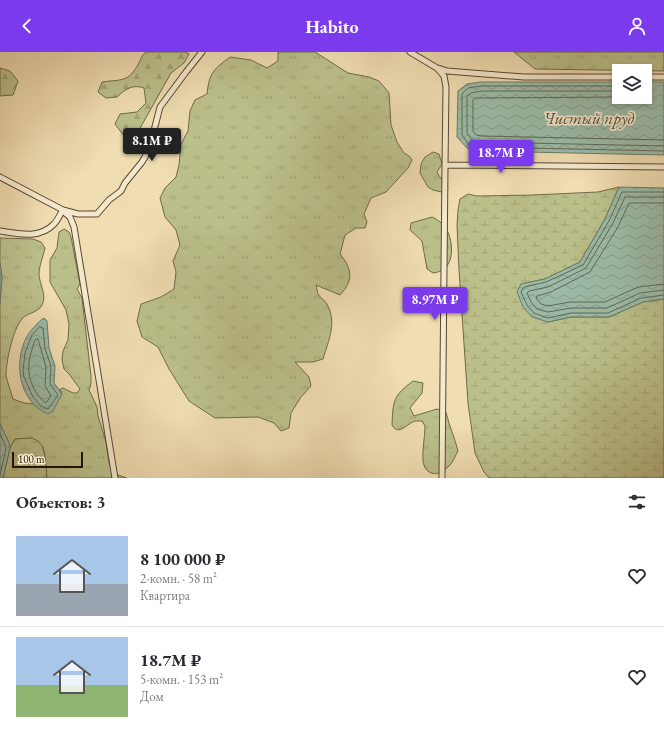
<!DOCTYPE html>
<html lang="ru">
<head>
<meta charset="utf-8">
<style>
  :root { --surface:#fff; --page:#f7f7f7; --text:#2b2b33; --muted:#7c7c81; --line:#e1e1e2; --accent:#7c3aed }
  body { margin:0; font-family:"EB Garamond",serif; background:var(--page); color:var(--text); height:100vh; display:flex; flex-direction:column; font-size:15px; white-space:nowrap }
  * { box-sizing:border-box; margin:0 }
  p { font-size:13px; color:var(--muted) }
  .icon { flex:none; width:22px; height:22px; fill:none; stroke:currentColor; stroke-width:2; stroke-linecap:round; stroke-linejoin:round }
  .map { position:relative; height:426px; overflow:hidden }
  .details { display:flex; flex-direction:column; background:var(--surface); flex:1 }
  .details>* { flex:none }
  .fabs { position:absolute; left:612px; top:12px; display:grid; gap:8px }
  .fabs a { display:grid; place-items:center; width:40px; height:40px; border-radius:0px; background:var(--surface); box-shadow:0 2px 6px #0003; font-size:20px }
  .scale { position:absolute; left:12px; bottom:10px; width:71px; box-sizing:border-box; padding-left:4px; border:2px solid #261508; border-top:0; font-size:11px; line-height:14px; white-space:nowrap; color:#261508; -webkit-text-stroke:3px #f5e9cd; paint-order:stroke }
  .price { position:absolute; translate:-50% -34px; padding:0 9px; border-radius:4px; background:var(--accent); color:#fff; font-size:13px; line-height:26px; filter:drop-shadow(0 1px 2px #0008) }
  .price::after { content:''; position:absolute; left:50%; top:24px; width:12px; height:9px; margin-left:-6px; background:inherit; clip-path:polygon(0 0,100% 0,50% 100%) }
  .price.current { background:#222; color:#fff }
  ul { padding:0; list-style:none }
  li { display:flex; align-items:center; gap:12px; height:100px; padding:0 16px }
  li+li { border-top:1px solid var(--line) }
  li span { display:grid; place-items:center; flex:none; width:112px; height:80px; border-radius:0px; color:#555 }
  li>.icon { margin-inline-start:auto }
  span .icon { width:48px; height:48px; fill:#fffc; stroke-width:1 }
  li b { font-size:17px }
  h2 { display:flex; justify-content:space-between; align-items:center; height:48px; padding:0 16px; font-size:17px }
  header { display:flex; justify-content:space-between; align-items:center; height:52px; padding:0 16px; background:var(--accent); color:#fff; font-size:18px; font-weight:700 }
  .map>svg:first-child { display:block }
  .grass { fill:url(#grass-tufts); stroke:#706a4a }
  .forest { fill:url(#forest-firs); stroke:#706a4a }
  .wetland { fill:url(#wetland-marsh); stroke:#706a4a }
  .water { fill:url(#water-waves); stroke:#6c7969 }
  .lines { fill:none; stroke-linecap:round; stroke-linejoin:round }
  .shore { stroke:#606858; stroke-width:1 }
  .minor-casing { stroke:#584732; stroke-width:7 }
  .minor { stroke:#f5e9cd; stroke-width:5 }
  .labels { text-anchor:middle; stroke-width:3.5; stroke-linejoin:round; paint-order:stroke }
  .water-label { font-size:17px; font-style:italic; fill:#4f4f40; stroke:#f5e9cd }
</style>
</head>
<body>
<header><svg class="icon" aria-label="back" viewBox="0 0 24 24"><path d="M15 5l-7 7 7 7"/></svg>Habito<svg class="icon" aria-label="person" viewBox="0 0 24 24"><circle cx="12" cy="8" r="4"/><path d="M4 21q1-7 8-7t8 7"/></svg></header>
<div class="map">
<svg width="664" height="426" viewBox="0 0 664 426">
  <defs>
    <pattern id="grass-tufts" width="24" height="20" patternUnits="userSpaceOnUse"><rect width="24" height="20" fill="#bbc08b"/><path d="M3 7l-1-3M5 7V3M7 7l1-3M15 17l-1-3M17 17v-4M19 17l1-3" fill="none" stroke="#a1a476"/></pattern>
    <pattern id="forest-firs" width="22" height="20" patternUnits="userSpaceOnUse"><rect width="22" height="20" fill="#bbc08b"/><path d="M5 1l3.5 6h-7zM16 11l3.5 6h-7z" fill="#a1a476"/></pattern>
    <pattern id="wetland-marsh" width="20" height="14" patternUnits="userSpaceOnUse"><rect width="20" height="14" fill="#bbc08b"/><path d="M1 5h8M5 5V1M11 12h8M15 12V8" fill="none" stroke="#a1a476"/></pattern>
    <pattern id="water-waves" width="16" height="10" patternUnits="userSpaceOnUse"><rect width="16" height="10" fill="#9bbca9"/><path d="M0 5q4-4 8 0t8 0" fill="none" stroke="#85a190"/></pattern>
  </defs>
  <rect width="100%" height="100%" fill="#f0ddb2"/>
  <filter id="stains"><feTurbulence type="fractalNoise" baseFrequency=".005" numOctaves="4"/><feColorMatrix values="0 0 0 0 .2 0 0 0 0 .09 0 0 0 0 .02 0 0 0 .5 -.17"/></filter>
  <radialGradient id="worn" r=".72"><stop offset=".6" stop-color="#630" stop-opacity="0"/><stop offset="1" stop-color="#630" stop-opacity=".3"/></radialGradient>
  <path class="grass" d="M278,0h37l33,21 21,4 10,4 10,12 2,32 6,17 7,11 5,3 3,4 -4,8 -22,24 -15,6 -7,16 3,8 -2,6h-9l-11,7 -5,19c12,15 14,26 0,41l-24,-10c1,2 1,7 2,9 2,4 7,6 9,10 10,19 2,35 -4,55l-10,3h-18l14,15 2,9 -10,11 -10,16 -2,15 -8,3 -7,-8 -16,-6 -43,1 -26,-17 -20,-32 -11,-22 -16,-10 -5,-16 4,-17 20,-7 13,-8 2,-17 -3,-11 7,-16 -4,-15 -11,-13 -5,-19 5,-10 11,-11 3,-12 2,-21 7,-13 2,-20 5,-11 12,-6c2,-21 7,-25 23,-37l21,3 16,8 11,-7z
    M514,0h150v19l-129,-2z
    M433,100l6,2 3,10 -5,8c3,7 9,10 11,17l-2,4 -13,-3 -5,-3 -8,-14 1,-9 4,-7z
    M432,165c7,3 15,10 17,18 5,15 4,36 -16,38l-6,-4 -5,-28 -12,-11 1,-7z
    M64,177l5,3 2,5 9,47 -3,5 5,9 9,78v8l-2,6 8,17 1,9 8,26 3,21 9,12 9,3h-80c-4,-28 3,-41 -32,-39l-5,9 -1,-5 -9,-19v-120l2,-27 -2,-14v-25l33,1 8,3 4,6c-2,9 -6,18 -6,27 1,10 8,21 3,30 -4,8 -16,8 -20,14 -9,10 -16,43 -16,56 1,7 5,16 7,24l11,4 10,1 5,5 23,-17 -3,-2 4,-2 10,5h4l3,-4 -11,-15 -5,-5 -2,-9 1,-9 5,-11 1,-16 -3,-14 -16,-28v-22l7,-12 2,-16z
    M413,329l10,2 -1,10 -12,15 4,8 23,-7 9,3c3,14 9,26 12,39 -3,5 -5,12 -10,16 -9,10 -23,9 -25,-6 -1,-12 2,-24 2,-35l-3,-5c-2,0 -5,0 -7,0 -8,2 -16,16 -23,4 1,-24 1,-29 21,-44z"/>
  <path class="forest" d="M146,0h39l4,2 -5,9 -13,10 -37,66 -10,-3 -9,-12 5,-10 17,-2 9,-9 -2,-15c-11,-4 -19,1 -27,9l-11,1 -8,-6 4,-10c20,-3 26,1 37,-19 2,-5 3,-8 7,-11z
    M0,16l10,3 8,10 -5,14 -13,1z"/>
  <path class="wetland" d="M619,135l-14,32 -25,43 -35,17 -24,5 27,38 23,-5h38l34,-15 21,-3v179h-175l-5,-6 -9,-19 -7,-50 -9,-133 -2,-45 1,-15 2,-11 8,-5 9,2 56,-1 65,-3z
    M31,386c3,1 7,2 9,5 6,6 6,26 7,35h-44l7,-30 5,-9z"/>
  <path class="water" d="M481,30h138v15h26v-15h19v73l-184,-4 -13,-3 -10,-11 1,-46 9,-7z
    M619,135l45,1v111l-21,3 -34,15h-38l-23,5 -16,-5 -9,-10 -6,-15 4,-8 24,-5 35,-17 25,-43z
    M0,211l2,14 -2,27z
    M44,266l3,3 2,27 6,18 -1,17 8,11 -9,17 -5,3c-33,-13 -37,-65 -13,-88 3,-3 5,-6 9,-8z
    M0,372l9,19 1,5 -7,30h-3z"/>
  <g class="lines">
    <path class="shore" d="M619,34h-138l-13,2 -6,6v41l7,10 11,2 184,4
      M619,39h-137l-11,2 -4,3v37l5,7 9,2 183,4
      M621,45l-146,1 -2,2v31l3,4 6,1 182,4
      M664,140h-42l-13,29 -26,44 -37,17 -22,5 -3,5 6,13 7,8 14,5 23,-5h37l33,-15 23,-3
      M664,145h-39l-12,26 -27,45 -38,19 -19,4 -2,2 4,9 6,7 11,3 23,-4h36l33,-15 24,-3
      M664,151h-35l-11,24 -28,45 -39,20 -14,4 -1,2 5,6 7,2 22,-4h35l33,-15 26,-3
      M40,275l3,1 2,21 6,17 -1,18 8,11 -10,14 -7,-3 -8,-9 -9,-20 -1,-6 2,-18 7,-18z
      M38,287l8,28 -1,19 6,10 -5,7c-5,-3 -9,-9 -12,-14 -9,-19 -5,-31 1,-49z
      M0,381l6,15 -6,27"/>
    <g class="minor-casing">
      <path id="minor" d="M410,0l27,16 7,8 2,11 -1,78 219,2
        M438,16l9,3 77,6h95
        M645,25h19
        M0,125l63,33 15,4h19l12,-14 12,-9 4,-8 17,-21 7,-12 11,-43 26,-35 16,-20
        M63,159l7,6 4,10 41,251
        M0,179c19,3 40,8 54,-7 4,-4 6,-10 9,-14
        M442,426l3,-313"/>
    </g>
    <use href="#minor" class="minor"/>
  </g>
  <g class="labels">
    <g class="water-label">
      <text x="589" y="72">Чистый пруд</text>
    </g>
  </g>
  <rect width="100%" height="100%" filter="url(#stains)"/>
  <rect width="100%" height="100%" fill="url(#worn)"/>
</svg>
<div class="fabs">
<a><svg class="icon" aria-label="layers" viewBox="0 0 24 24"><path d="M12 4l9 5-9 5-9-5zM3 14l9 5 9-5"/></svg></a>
</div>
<div class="scale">100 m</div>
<b class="price current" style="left:152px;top:110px">8.1M ₽</b>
<b class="price" style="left:501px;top:122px">18.7M ₽</b>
<b class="price" style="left:435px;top:269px">8.97M ₽</b>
</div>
<section class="details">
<h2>Объектов: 3<svg class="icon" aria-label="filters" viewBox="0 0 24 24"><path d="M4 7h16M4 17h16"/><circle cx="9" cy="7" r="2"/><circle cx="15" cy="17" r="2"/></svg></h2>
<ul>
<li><span style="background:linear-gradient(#a9c7e8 60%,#9aa5b1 0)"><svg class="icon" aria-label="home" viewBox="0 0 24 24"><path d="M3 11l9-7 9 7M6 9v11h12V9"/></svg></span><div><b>8 100 000 ₽</b><p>2-комн. · 58 m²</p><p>Квартира</p></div><svg class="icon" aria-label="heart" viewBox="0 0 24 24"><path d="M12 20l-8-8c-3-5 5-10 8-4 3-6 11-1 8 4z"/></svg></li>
<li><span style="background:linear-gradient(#a9c7e8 60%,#8fb573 0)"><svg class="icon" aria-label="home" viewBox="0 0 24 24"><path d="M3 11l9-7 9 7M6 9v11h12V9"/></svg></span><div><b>18.7M ₽</b><p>5-комн. · 153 m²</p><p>Дом</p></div><svg class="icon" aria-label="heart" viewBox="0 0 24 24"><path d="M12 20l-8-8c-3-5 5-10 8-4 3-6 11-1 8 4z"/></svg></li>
</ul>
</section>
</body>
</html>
